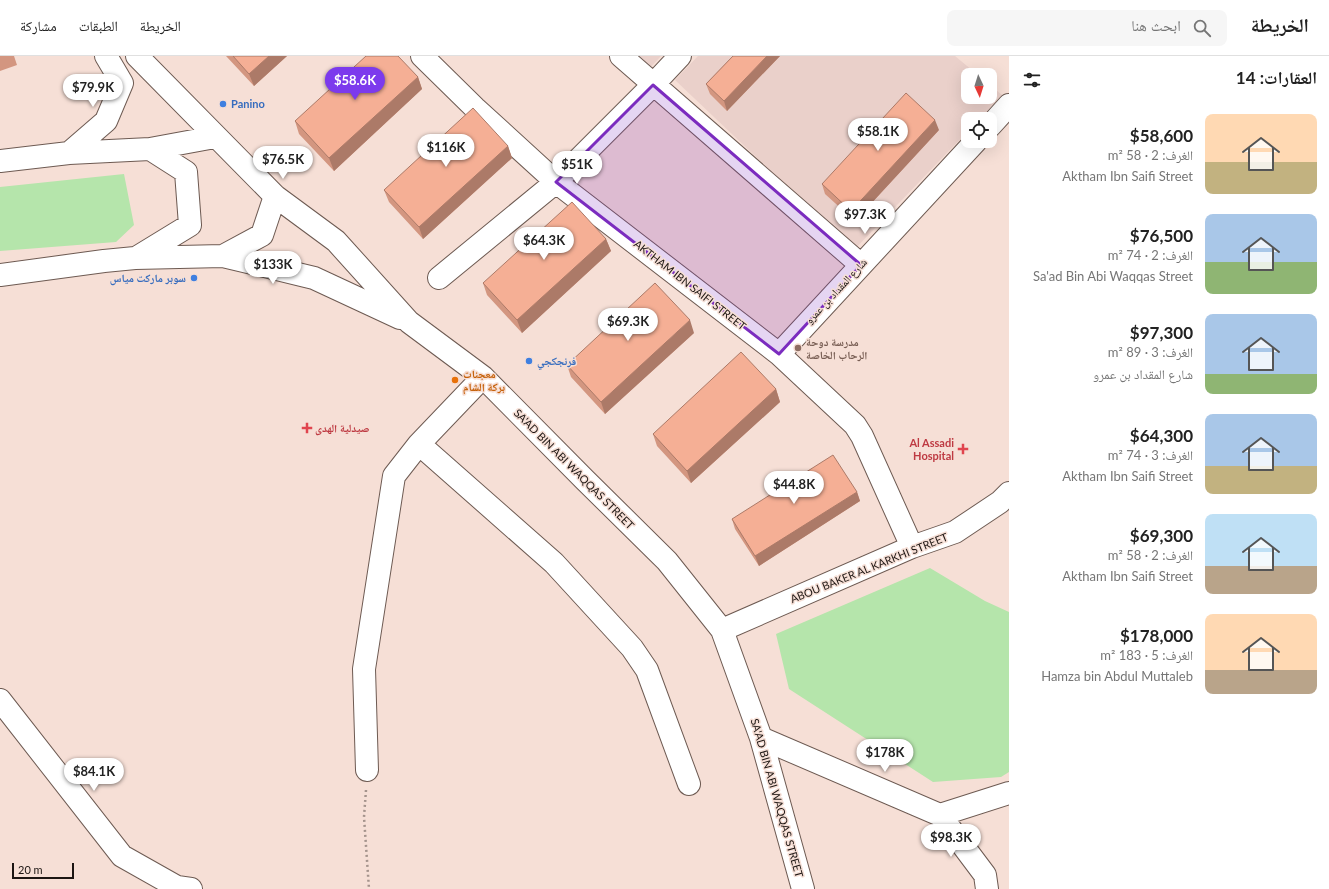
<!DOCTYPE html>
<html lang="ar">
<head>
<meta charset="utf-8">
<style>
  :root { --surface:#fff; --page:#f6f6f6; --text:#222; --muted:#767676; --line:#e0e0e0; --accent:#7c3aed }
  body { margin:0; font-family:Lato,"Noto Naskh Arabic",sans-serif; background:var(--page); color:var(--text); direction:rtl; height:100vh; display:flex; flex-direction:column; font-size:15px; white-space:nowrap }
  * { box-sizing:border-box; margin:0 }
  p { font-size:13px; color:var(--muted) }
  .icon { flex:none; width:22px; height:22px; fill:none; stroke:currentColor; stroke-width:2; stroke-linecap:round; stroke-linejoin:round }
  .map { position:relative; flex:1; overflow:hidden; direction:ltr }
  .panel { display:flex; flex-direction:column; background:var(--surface); width:320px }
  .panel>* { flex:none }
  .needle { width:26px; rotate:176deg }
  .tools { position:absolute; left:961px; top:12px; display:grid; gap:8px }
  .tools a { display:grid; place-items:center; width:36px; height:36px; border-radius:8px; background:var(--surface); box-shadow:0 4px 16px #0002; font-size:20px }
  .scale { position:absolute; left:12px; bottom:10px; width:62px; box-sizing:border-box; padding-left:4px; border:2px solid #1c1512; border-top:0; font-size:11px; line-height:14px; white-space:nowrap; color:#1c1512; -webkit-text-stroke:3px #f6dfd6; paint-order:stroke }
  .price { position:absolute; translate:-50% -34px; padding:0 9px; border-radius:14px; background:#fff; color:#222; font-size:13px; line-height:26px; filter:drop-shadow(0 1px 2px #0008) }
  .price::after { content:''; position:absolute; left:50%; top:24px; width:12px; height:9px; margin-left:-6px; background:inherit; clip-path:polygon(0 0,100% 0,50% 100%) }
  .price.current { background:var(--accent); color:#fff }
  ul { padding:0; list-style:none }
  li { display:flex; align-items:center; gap:12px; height:100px; padding:0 12px }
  li span { display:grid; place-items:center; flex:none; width:112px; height:80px; border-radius:8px; color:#555 }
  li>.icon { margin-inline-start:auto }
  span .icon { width:48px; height:48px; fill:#fffc; stroke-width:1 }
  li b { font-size:17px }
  h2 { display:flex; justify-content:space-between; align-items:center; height:48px; padding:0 12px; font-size:17px }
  header { display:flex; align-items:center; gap:24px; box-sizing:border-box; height:56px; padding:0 20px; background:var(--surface); border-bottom:1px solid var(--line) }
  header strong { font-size:19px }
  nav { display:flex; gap:22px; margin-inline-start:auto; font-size:14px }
  .search { width:280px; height:36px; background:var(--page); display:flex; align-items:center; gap:10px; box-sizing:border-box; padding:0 14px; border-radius:8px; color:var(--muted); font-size:15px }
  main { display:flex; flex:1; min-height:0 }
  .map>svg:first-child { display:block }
  .education { fill:#ead0ca }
  .green { fill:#b5e5ab }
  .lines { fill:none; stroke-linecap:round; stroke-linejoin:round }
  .minor-casing { stroke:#6d5a52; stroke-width:24 }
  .path { stroke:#a4938c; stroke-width:2.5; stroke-dasharray:2 3; stroke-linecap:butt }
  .minor { stroke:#fff; stroke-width:22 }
  .wall { fill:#d39680 }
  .shaded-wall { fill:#ac7a68 }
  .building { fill:#f5af95; stroke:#ac7a68 }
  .marked { fill:#7b2cbf; fill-opacity:0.2; stroke:#7b2cbf; stroke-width:3; stroke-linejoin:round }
  .shop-dot { fill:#3f7fe0; stroke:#f6dfd6; stroke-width:1.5 }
  .education-dot { fill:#8d6e63; stroke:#f6dfd6; stroke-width:1.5 }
  .food-dot { fill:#e8710a; stroke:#f6dfd6; stroke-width:1.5 }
  .health-dot { fill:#e0444e; stroke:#f6dfd6; stroke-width:1.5 }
  .labels { text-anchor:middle; stroke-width:3; stroke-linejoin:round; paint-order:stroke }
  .shop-label { font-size:11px; font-weight:bold; fill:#366cbe; stroke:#f6dfd6; text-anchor:start }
  .street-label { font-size:11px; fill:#1c1512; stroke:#f6dfd6 }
  .education-label { font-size:11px; font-weight:bold; fill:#785e54; stroke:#f6dfd6; text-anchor:start }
  .food-label { font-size:11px; font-weight:bold; fill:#c56008; stroke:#f6dfd6; text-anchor:start }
  .health-label { font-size:11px; font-weight:bold; fill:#be3a42; stroke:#f6dfd6; text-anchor:start }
</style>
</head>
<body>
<header>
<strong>الخريطة</strong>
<div class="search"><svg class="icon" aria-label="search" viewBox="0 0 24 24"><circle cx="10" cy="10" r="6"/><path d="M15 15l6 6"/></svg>ابحث هنا</div>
<nav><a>الخريطة</a><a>الطبقات</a><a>مشاركة</a></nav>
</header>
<main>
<section class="panel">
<h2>العقارات: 14<svg class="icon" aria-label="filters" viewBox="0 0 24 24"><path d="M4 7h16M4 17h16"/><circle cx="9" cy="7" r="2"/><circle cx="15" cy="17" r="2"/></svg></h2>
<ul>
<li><span style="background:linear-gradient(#ffd9b3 60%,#c2b280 0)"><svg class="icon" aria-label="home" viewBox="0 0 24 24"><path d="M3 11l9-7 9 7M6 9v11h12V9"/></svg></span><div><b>$58,600</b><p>الغرف: 2 · 58 m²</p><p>Aktham Ibn Saifi Street</p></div></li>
<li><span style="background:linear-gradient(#a9c7e8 60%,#8fb573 0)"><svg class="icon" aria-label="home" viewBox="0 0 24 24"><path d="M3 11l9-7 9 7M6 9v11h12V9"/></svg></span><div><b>$76,500</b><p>الغرف: 2 · 74 m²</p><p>Sa'ad Bin Abi Waqqas Street</p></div></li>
<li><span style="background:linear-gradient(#a9c7e8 75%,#8fb573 0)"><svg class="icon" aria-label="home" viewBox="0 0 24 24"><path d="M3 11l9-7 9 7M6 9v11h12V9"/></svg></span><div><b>$97,300</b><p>الغرف: 3 · 89 m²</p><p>شارع المقداد بن عمرو</p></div></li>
<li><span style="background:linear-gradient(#a9c7e8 65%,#c2b280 0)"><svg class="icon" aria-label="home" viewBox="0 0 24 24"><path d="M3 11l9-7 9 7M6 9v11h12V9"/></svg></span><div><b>$64,300</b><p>الغرف: 3 · 74 m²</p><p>Aktham Ibn Saifi Street</p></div></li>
<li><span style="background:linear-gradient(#bfe0f5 65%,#b9a48a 0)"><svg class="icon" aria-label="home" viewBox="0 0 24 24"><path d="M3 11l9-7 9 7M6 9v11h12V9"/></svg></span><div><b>$69,300</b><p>الغرف: 2 · 58 m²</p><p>Aktham Ibn Saifi Street</p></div></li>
<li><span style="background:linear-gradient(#ffd9b3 70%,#b9a48a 0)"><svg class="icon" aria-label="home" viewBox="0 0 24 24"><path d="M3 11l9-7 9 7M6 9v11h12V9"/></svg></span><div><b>$178,000</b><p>الغرف: 5 · 183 m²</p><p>Hamza bin Abdul Muttaleb</p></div></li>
</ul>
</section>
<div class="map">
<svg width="1009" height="833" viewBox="0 0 1009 833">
  <rect width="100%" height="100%" fill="#f6dfd6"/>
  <path class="education" d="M637,0h24l-11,12z
    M698,0h257l23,19h-10v22h22v-12l12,10 -23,24h-11v12l-114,119 -179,-170z"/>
  <path class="green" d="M124,118l10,51 -18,17 -116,9v-64z
    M930,512l55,33 24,11v160l-8,5 -68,5 -144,-93 -13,-55z"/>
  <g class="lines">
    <g class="minor-casing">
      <path id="minor" d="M137,0l138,140 61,45 73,81 74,55 102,103 82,81 55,69 39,108 42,151
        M422,0l53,52 81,74 223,172 76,71 7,11 50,111
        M621,0l240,209
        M990,70l19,-21
        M69,97l37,-32 16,-38 -16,-27
        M0,105l69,-8 81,-4 65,-12
        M223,200l39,-21 13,-39
        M136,202l54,-33 -4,-53 -36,-23
        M0,219l104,-14 31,-3 88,-2 91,22 86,40
        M439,222l117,-96 93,-93 31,-33
        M779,298l197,-213
        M419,388l135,119 78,85 15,22 42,114
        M722,574l190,-83 43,-15 45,-30 9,-9
        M0,644l122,156 55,31 14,2
        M761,682l179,77 69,-22
        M367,714l-3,-101 30,-193 25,-32 64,-67
        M940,759l45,60 2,14"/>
    </g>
    <path class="path" d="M366,734l-2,27 5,72"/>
    <use href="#minor" class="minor"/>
  </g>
  <path class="wall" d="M0,0h14l3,9 -17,6z
    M226,0h61l-33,30z
    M733,0h47l-53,55 -17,-17 -4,-10z
    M418,21l4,12 -88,82 -35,-37 -4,-13z
    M939,74l-84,91 -30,-27 -3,-10z
    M508,90l4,12 -89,81 -34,-37 -5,-12z
    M606,183l5,12 -89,82 -35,-38 -4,-12z
    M694,277l-89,81 -34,-37 -4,-12z
    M776,333l4,13 -89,81 -34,-37 -4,-12z
    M857,436l3,9 -101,65 -24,-37 -3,-10z"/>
  <path class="shaded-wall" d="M269,0h18l-33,30 -5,-12z
    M767,0h13l-53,55 -3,-10z
    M418,21l4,12 -88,82 -5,-13z
    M935,64l4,10 -84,91 -4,-10z
    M508,90l4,12 -89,81 -4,-12z
    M606,183l5,12 -89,82 -5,-13z
    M690,264l4,13 -89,81 -4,-12z
    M776,333l4,13 -89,81 -4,-12z
    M857,436l3,9 -101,65 -4,-10z"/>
  <path class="building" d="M233,0h36l-20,18z
    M366,0h32l20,21 -89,81 -34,-37z
    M733,0h34l-43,45 -18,-17z
    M906,37l29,27 -84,91 -29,-27z
    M473,52l35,38 -89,81 -35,-37z
    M572,146l34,37 -89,81 -34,-37z
    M655,227l35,37 -89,82 -34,-37z
    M741,296l35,37 -89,82 -34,-37z
    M833,399l24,37 -102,64 -23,-37z"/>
  <path class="marked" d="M653,29l208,180 -82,89 -223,-172z"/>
  <g class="shop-dot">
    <circle cx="223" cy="48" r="4"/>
    <circle cx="194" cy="222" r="4"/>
    <circle cx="529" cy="305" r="4"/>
  </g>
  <circle class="education-dot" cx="798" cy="292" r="4"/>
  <circle class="food-dot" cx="455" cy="324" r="4"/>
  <g class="health-dot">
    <path d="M305 366h4v4h4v4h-4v4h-4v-4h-4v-4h4z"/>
    <path d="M961 387h4v4h4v4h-4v4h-4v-4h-4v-4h4z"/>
  </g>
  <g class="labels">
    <g class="shop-label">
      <text x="231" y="52">Panino</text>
      <text x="186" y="226" text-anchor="end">سوبر ماركت مياس</text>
      <text x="537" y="309">فرنجكجي</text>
    </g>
    <g class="street-label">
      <text transform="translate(690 229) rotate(38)" y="4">AKTHAM IBN SAIFI STREET</text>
      <text transform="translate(836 235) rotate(-47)" y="4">شارع المقداد بن عمرو</text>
      <text transform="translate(574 413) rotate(45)" y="4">SA'AD BIN ABI WAQQAS STREET</text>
      <text transform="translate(869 512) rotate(-22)" y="4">ABOU BAKER AL KARKHI STREET</text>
      <text transform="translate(777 742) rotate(74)" y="4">SA'AD BIN ABI WAQQAS STREET</text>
    </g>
    <g class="education-label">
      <text x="806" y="290">مدرسة دوحة<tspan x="806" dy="13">الرحاب الخاصة</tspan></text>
    </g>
    <g class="food-label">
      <text x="463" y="322">معجنات<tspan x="463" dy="13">بركة الشام</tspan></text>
    </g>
    <g class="health-label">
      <text x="315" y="376">صيدلية الهدى</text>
      <text x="954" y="391" text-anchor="end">Al Assadi<tspan x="954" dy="13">Hospital</tspan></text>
    </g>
  </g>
</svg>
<div class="tools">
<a><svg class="needle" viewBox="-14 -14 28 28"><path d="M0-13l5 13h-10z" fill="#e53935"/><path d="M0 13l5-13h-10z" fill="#767676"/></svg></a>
<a><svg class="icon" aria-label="locate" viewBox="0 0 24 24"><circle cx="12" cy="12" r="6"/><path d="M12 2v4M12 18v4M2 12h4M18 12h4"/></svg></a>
</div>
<div class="scale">20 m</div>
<b class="price current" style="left:355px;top:45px">$58.6K</b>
<b class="price" style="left:93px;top:52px">$79.9K</b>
<b class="price" style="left:878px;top:96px">$58.1K</b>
<b class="price" style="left:446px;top:112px">$116K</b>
<b class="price" style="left:283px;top:124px">$76.5K</b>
<b class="price" style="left:577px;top:129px">$51K</b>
<b class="price" style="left:865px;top:179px">$97.3K</b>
<b class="price" style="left:544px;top:205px">$64.3K</b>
<b class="price" style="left:273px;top:229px">$133K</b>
<b class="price" style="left:628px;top:286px">$69.3K</b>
<b class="price" style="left:794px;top:449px">$44.8K</b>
<b class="price" style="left:885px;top:717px">$178K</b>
<b class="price" style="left:94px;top:736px">$84.1K</b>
<b class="price" style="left:951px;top:802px">$98.3K</b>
</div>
</main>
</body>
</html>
